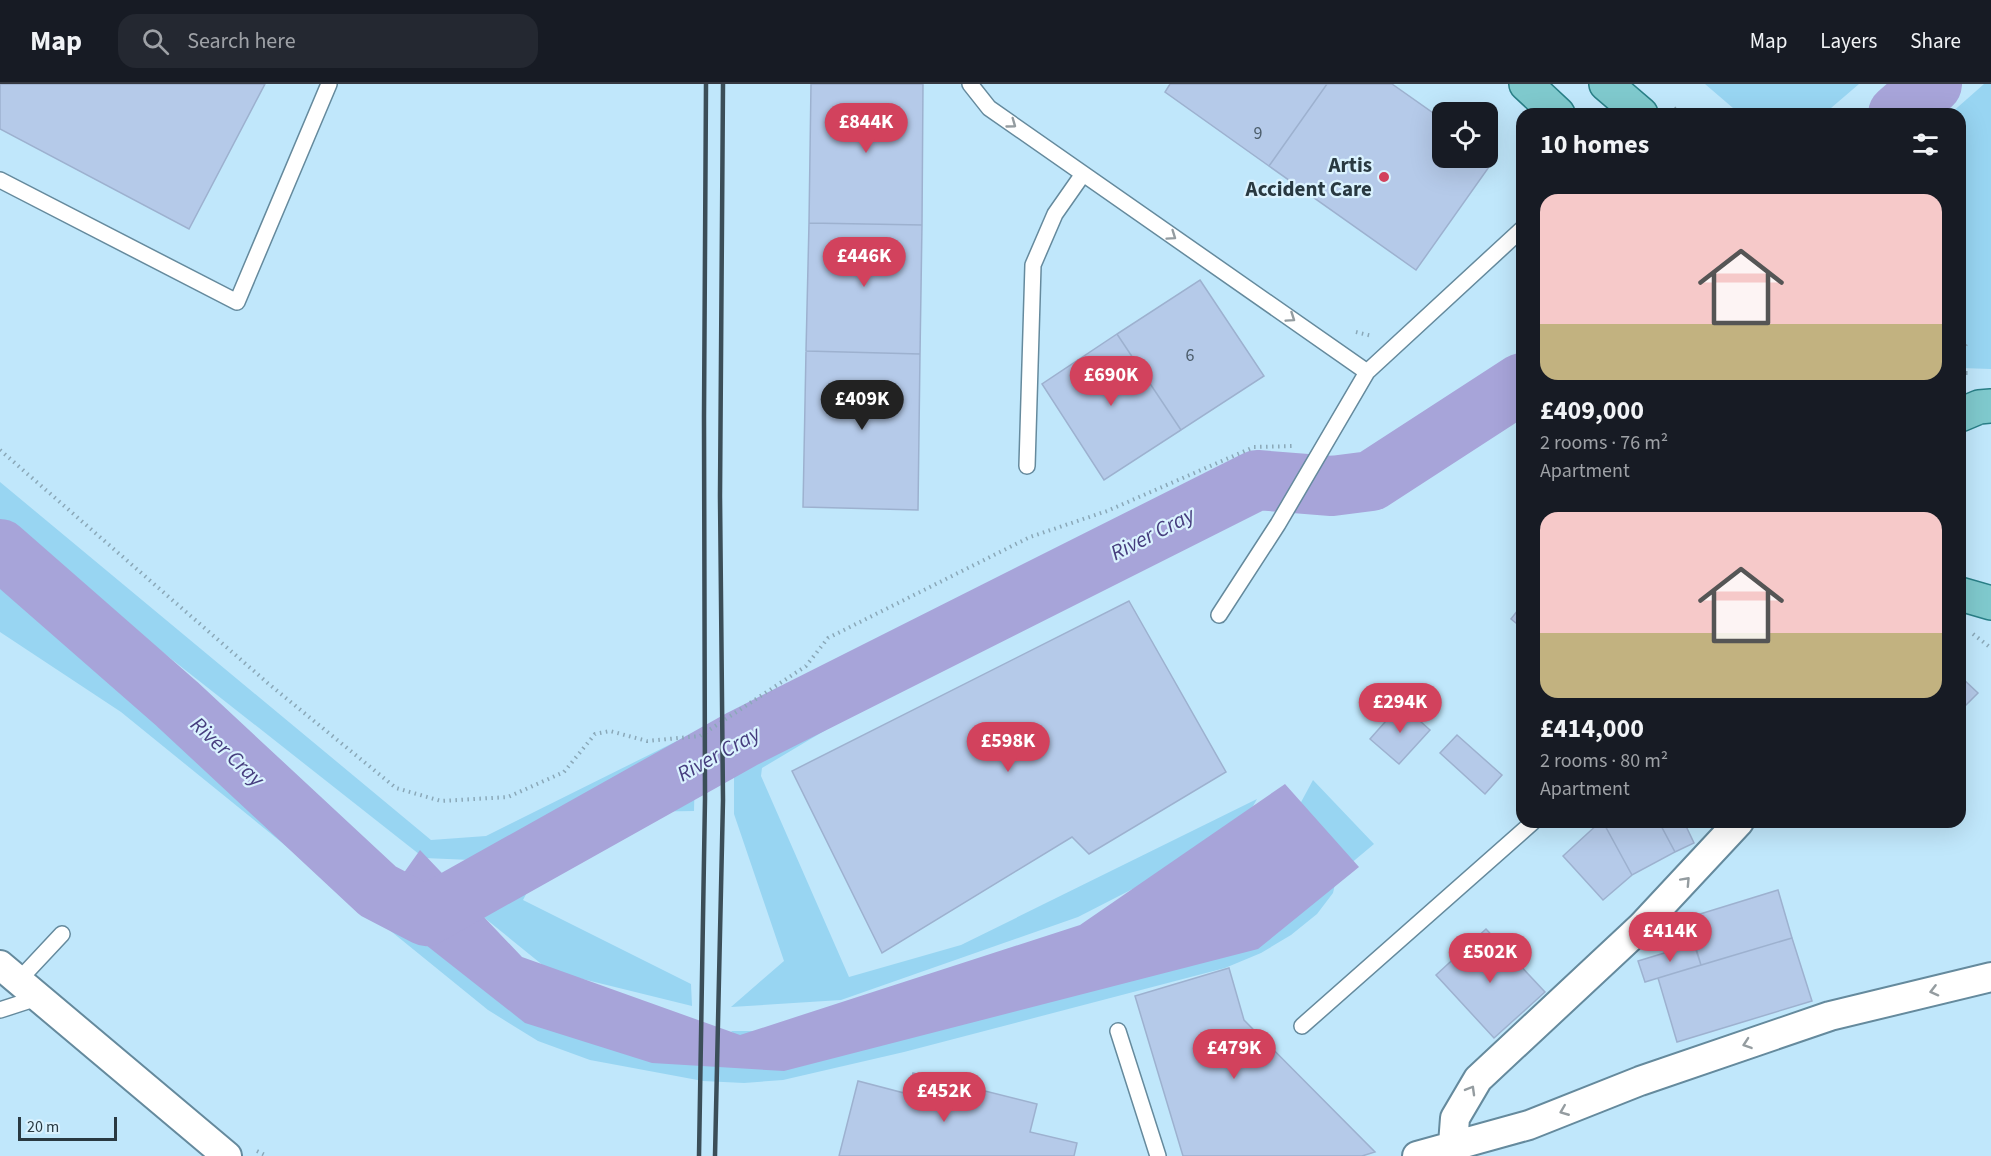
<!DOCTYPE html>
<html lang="en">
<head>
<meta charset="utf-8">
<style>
  :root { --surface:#171b24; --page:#242831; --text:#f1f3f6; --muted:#9ea1a6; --line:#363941; --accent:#d2425d }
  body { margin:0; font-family:"Source Sans 3",sans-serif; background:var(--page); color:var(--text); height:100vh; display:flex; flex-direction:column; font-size:22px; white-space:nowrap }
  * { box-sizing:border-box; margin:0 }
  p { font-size:20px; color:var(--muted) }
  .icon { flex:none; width:33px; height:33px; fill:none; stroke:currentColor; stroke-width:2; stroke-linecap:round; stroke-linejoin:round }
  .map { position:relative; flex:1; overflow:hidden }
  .side { position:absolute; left:1516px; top:24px; width:450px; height:720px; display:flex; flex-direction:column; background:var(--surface); border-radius:18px; box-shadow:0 6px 24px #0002 }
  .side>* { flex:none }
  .fabs { position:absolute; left:1432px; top:18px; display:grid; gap:12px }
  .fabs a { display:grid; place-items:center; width:66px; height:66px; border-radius:12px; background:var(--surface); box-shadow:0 6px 24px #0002; font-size:30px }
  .scale { position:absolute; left:18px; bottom:15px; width:99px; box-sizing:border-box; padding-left:6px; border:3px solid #293941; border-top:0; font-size:16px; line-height:21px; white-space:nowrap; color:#293941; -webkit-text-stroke:4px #daf2fe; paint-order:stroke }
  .price { position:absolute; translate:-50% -51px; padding:0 14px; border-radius:21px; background:var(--accent); color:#fff; font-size:20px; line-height:39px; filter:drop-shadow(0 2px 3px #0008) }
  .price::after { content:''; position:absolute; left:50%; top:36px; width:18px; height:14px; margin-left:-9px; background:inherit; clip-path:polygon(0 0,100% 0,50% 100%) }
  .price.active { background:#222; color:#fff }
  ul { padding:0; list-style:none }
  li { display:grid; align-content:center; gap:12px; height:318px; padding:0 24px }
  li span { display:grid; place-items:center; height:186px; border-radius:18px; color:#555 }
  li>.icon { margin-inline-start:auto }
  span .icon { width:108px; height:108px; fill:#fffc; stroke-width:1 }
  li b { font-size:26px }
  h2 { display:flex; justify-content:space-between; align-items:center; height:72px; padding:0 24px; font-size:26px }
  header { display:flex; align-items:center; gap:36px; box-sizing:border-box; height:84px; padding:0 30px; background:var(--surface); border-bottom:2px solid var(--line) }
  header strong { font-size:28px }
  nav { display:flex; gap:33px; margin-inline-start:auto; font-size:21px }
  .search { width:420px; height:54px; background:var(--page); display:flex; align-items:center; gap:15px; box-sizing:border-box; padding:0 21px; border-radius:18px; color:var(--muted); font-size:22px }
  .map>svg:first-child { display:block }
  .green { fill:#98d5f2 }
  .water { fill:#a7a4d9 }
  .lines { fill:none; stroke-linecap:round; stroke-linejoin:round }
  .river { stroke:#a7a4d9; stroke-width:60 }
  .building { fill:#b5cae9; stroke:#9db1cf; stroke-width:1.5 }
  .service-casing { stroke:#658a9d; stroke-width:18 }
  .minor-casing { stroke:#658a9d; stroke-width:32 }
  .primary-casing { stroke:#297f87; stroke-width:36 }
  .path { stroke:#8aa8b8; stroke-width:4; stroke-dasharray:1.5 4.5; stroke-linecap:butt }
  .service { stroke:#fff; stroke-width:15 }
  .minor { stroke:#fff; stroke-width:28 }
  .primary { stroke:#7fc9cd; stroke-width:33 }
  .rail { stroke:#3b4e58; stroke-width:4.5 }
  .oneway { stroke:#949ca0 }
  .poi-dot { fill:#d2425d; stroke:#daf2fe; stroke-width:2 }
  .labels { text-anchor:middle; stroke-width:4.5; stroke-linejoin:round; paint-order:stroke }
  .number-label { font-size:18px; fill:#4c5d6b }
  .poi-label { font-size:21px; font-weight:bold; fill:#293941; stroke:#daf2fe; text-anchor:end }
  .water-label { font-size:22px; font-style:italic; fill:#463d7e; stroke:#daf2fe }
</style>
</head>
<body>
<header>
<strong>Map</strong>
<div class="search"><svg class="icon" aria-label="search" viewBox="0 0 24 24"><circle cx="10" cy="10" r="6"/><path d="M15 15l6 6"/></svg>Search here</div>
<nav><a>Map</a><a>Layers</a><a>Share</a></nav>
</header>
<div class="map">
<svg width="1991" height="1072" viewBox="0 0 1991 1072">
  <rect width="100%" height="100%" fill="#c0e7fb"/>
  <path class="green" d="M1705,0h154l-35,30h-84z
    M1984,0h7v285l-30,-1 -1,-254h-10z
    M0,398l431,358 55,-4 209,-104 -224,128 -47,-2 -424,-334z
    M0,504l71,52 400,332 289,88 -29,-29h80l436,-129 66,-122 61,64 -37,31 -4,18 -16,21 -26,21 -30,18 -36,15 -321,84 -121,28 -39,3 -41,-2 -113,-21 -52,-19 -50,-31 -367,-298 -121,-80z
    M1037,520l-275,164 -1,8 88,201 112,-32 296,-146 -21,37 -158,81 -237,83 -110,7 53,-46 -50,-147v-62z
    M695,686l-1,41 -62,1 -88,48 -21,40 168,84 1,22 -142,-35 -95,-77z"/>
  <path class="water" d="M1285,700l74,83 -101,82 -474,122 -132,-8 -127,-40 -146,-115 41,-58 102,107 218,78 340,-110z"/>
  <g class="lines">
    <path class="river" d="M1898,30l34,-30
      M0,465l177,155 201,187 48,25 316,-177 515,-259 75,6 39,-5 151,-98"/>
  </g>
  <path class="building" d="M0,0h265l-76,145 -189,-100z
    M811,0h112l-1,141 -113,-2z
    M1170,0h157l-58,82 -104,-74z
    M1327,0h65l51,36v38h45v-6l8,5 -80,113 -147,-104z
    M809,139l113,2 -2,129 -114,-3z
    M1200,196l64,96 -83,54 -64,-96z
    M1117,250l64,96 -77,50 -62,-96z
    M806,267l114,3 -2,156 -115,-3z
    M1129,517l97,171 -137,82 -17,-17 -190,116 -90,-182z
    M1522,521v23l-11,-9z
    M1960,592l18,17 -18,18z
    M1401,620l29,26 -31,34 -29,-25z
    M1457,651l45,40 -17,19 -45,-41z
    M1600,738h3l29,53 -29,25 -40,-44z
    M1603,738h23l3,5 9,-5h21l16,30 -43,23z
    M1659,738h25l10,21 -19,9z
    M1778,806l14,48 -91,27 -14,-47z
    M1486,845l59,63 -51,46 -58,-63z
    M1792,854l20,63 -135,41 -19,-64z
    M1694,860l7,21 -56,17 -7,-21z
    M1229,884l15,52 131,132 -13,4h-179l-48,-160z
    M913,989l124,31 -7,28 47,11 -3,13h-235l19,-75 50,13z"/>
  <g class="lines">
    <g class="service-casing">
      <path id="service" d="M970,0l19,24 378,264
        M0,96l237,122 92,-218
        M1027,382l6,-201 22,-51 28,-40
        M1219,531l59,-91 89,-152 155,-143
        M18,897l44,-47
        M0,926l37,-12
        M1302,942l231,-204
        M1118,947l40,125"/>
    </g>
    <g class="minor-casing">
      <path id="minor" d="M0,881l227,191
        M1453,1060l2,-26 23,-39 164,-153 97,-104
        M1417,1072l112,-31 111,-44 190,-65 161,-39"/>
    </g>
    <g class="primary-casing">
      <path id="primary" d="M1526,0l32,30
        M1606,0l35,30
        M1960,331l19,-8 12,-1
        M1960,510l31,9"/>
    </g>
    <path class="path" d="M1674,24l7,6
      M1356,248l16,4
      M1960,272l6,-12
      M1960,289h12
      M0,366l270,235 126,103 45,13 67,-4 56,-25 31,-38 15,-3 37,10 53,-5 106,-70 22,-28 202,-101 77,-26 147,-64 41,-1
      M1973,550l18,14
      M257,1067l10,5"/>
    <use href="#service" class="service"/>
    <use href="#minor" class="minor"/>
    <use href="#primary" class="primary"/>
    <path class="rail" d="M699,1072l6,-357 -1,-382 2,-333
      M715,1072l8,-356 -3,-304 3,-412"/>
  </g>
  <defs><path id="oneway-chevron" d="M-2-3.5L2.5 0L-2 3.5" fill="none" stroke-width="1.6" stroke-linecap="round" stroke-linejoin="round" transform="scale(1.5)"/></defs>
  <g class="oneway">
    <use href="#oneway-chevron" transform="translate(1012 40) rotate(36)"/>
    <use href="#oneway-chevron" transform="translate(1172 152) rotate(35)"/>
    <use href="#oneway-chevron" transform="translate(1291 234) rotate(34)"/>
    <use href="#oneway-chevron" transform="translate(1686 797) rotate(-47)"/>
    <use href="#oneway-chevron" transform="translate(1934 907) rotate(166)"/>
    <use href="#oneway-chevron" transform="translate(1747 960) rotate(161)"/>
    <use href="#oneway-chevron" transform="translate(1471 1006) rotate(-60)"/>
    <use href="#oneway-chevron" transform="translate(1564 1027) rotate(158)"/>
  </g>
  <circle class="poi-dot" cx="1384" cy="93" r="6"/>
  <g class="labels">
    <g class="number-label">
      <text x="1258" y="55">9</text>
      <text x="1190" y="277">6</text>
    </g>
    <g class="poi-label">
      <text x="1372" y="88">Artis<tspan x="1372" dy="24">Accident Care</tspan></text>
    </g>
    <g class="water-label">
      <text transform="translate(1152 449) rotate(-27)" y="8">River Cray</text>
      <text transform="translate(228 667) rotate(43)" y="8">River Cray</text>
      <text transform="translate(718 669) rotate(-29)" y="8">River Cray</text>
    </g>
  </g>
</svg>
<div class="fabs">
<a><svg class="icon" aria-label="locate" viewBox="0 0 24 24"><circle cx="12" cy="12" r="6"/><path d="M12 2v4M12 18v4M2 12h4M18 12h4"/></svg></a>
</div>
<div class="scale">20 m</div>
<b class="price" style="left:866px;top:70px">£844K</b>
<b class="price" style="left:864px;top:204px">£446K</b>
<b class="price" style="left:1111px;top:323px">£690K</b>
<b class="price active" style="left:862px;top:347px">£409K</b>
<b class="price" style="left:1400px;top:650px">£294K</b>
<b class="price" style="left:1008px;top:689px">£598K</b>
<b class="price" style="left:1670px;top:879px">£414K</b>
<b class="price" style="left:1490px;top:900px">£502K</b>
<b class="price" style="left:1234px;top:996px">£479K</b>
<b class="price" style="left:944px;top:1039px">£452K</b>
<section class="side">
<h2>10 homes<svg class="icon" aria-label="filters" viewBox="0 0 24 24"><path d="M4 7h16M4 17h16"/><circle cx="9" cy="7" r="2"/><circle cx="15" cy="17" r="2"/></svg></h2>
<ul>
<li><span style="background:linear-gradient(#f6c9c9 70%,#c2b280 0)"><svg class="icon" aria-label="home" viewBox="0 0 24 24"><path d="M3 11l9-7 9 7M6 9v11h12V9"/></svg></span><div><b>£409,000</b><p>2 rooms · 76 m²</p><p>Apartment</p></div></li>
<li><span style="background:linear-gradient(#f6c9c9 65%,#c2b280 0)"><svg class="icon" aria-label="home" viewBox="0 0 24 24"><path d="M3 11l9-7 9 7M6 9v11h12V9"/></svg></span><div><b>£414,000</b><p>2 rooms · 80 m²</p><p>Apartment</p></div></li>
</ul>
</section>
</div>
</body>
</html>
